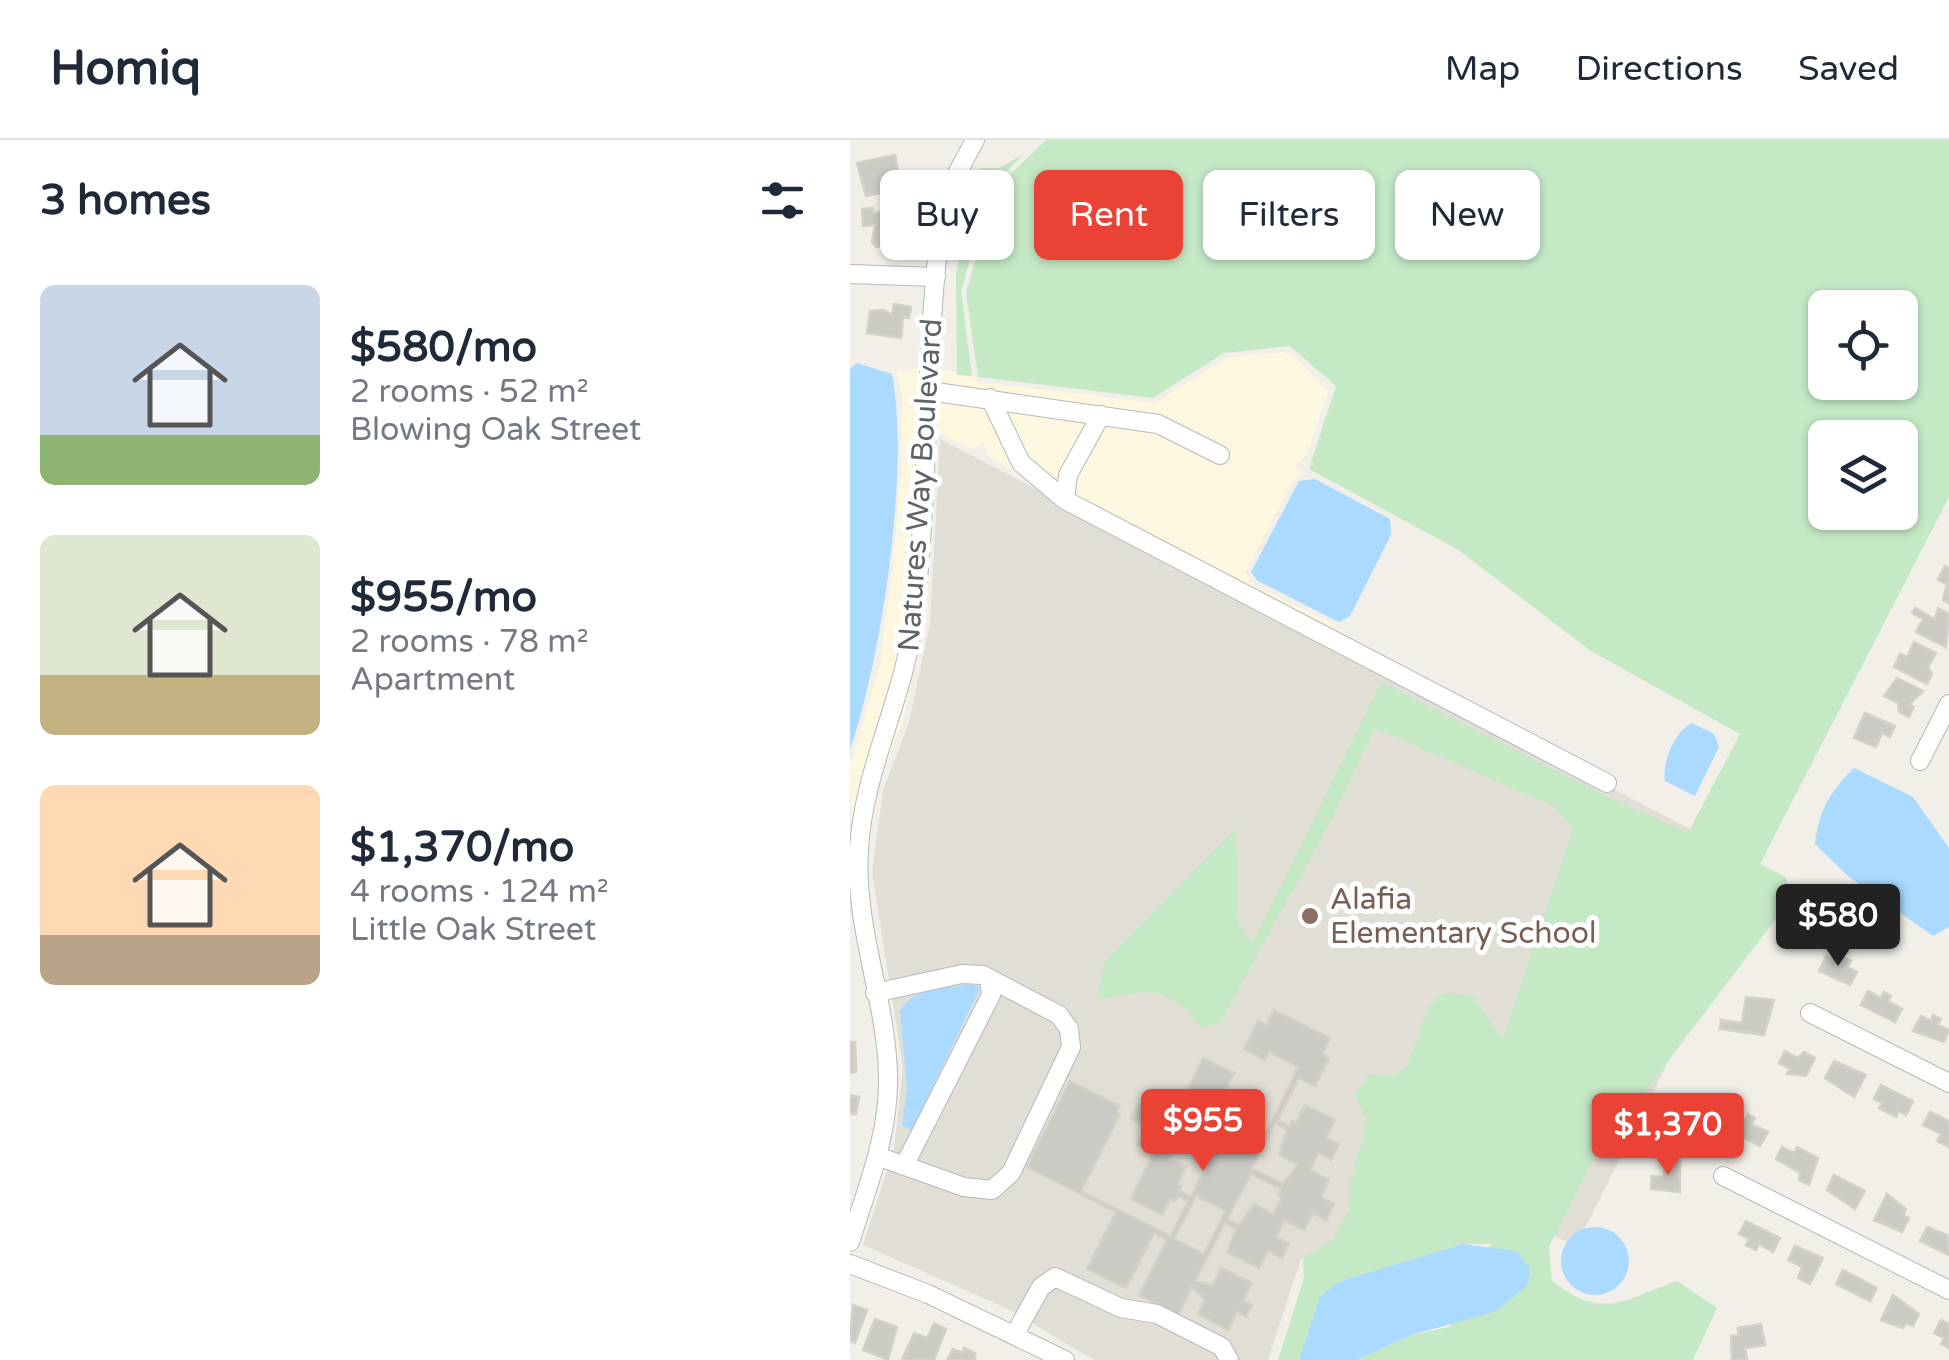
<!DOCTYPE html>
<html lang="en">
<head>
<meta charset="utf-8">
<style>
  :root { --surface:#fff; --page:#f2f2f3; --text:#1f2937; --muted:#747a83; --line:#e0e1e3; --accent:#ea4335 }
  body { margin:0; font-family:"Varela Round",sans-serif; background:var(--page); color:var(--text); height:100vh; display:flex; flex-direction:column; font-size:38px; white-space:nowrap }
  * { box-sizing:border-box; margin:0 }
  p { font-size:32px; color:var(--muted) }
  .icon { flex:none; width:55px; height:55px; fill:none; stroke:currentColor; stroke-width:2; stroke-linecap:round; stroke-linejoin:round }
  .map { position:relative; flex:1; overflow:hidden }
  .side { display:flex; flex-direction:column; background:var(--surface); width:850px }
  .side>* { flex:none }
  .top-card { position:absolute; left:30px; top:30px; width:918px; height:90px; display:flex; gap:20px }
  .tools { position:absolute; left:958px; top:150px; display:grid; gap:20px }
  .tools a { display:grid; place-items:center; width:110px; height:110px; border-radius:15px; background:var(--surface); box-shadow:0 2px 8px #0004; font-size:50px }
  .price { position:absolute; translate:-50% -85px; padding:0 22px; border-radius:10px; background:var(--accent); color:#fff; font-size:32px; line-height:65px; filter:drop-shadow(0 2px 5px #0008) }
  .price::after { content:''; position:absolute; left:50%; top:60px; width:30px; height:22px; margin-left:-15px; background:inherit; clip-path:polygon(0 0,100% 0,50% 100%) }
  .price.on { background:#222; color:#fff }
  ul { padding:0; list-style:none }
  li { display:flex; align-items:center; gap:30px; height:250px; padding:0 40px }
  li span { display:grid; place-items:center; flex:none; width:280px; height:200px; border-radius:15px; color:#555 }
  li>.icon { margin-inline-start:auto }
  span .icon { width:120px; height:120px; fill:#fffc; stroke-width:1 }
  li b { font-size:42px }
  h2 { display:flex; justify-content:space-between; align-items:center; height:120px; padding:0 40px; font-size:42px }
  .pill { padding:0 35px; border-radius:15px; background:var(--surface); box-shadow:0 2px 8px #0004; font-size:35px; line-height:90px }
  .pill.on { background:var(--accent); color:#fff }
  header { display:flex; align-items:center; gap:60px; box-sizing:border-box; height:140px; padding:0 50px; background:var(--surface); border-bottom:2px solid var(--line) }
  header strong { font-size:48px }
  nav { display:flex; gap:55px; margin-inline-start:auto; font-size:35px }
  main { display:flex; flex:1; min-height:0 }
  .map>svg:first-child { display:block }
  .commercial { fill:#fef7e0 }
  .education { fill:#e1ded6 }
  .green { fill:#c5e8c5; fill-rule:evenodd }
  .water { fill:#aadaff }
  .building { fill:#cccac5; stroke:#d6d1c6; stroke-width:2.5; fill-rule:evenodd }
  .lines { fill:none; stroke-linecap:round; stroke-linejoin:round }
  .minor-casing { stroke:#b5b8bc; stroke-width:20 }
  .minor { stroke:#fff; stroke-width:18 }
  .education-dot { fill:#8d6e63; stroke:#fff; stroke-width:4 }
  .labels { text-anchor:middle; stroke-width:10; stroke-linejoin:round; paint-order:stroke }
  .street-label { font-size:30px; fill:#5f6368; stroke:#fff }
  .education-label { font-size:30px; fill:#785e54; stroke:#fff; text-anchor:start }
</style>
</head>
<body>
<header>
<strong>Homiq</strong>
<nav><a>Map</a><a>Directions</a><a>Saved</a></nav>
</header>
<main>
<section class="side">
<h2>3 homes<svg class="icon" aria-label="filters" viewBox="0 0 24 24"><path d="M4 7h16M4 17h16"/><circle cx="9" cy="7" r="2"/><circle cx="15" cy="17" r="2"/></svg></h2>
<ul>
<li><span style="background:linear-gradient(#c9d6e8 75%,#8fb573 0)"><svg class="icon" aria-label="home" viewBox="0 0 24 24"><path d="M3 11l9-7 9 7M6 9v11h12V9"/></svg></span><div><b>$580/mo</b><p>2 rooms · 52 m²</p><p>Blowing Oak Street</p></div></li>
<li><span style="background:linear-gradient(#dfe7d0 70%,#c2b280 0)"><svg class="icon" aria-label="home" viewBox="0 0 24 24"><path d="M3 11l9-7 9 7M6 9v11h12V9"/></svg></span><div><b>$955/mo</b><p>2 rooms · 78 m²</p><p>Apartment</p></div></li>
<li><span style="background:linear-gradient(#ffd9b3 75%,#b9a48a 0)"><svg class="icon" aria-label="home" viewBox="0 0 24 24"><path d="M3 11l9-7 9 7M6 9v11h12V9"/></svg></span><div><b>$1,370/mo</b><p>4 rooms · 124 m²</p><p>Little Oak Street</p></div></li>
</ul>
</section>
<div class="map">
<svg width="1099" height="1220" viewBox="0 0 1099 1220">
  <rect width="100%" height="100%" fill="#f1efe8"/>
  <path class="commercial" d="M432,212l13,5 33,35 -20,60 -12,14 7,9 -9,4 -49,94 10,13 80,39 -6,10 -338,-176 -8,-16 -12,6 -33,-16 -4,5 -10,184 -20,95 -27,73 -8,61 -4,-1 13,-70 24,-68 15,-65 20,-278 35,7 6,6 177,21 72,-45z
    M74,228l-17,254 -55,223 -2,-79 30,-102 13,-99 8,-99 1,-71 -5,-23z"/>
  <path class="education" d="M90,299l825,429 -189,378 -87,-42 -188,55 -33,101h-174l-86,-51 -145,-64 31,-97 9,-80 -31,-196 11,-81 26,-69 21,-99z"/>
  <path class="green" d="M196,0h903v357l-189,367 26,13 4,23 -197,260 -44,87 3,34c51,40 71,19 125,0l40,27 -24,52h-336l54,-25 39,-8 41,-83h-28l-125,39 -37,77h-23l26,-82 -1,-19 29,-19 18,-30 1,-30 16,-58 -12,-28 14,-19 23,1 15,-9 21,-60 16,-14 28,3 31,42 70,-209 -20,-23 -178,-78 -45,95 -111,201 -18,4c-29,-44 -60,-39 -105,-28l10,-40 130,-132 2,94 14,22 129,-262 214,109 93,42 52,-99 -149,-83 -134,-102 -148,-80 27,-83 -46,-40 -66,7 -71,45 -175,-21 -12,-84 30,-105zM975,168h75v74h-75zM975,298h75v74h-75z
    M174,14l-33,33 -30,104 11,85 -15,-1 -1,-102 24,-105h19z"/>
  <path class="water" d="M7,223l35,11c18,93 -10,285 -42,375v-380z
    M465,339l75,40 1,16 -41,81 -11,6 -81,-41 -7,-9 48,-91z
    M842,583l22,11 5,13 -24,49 -30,-15c-3,-18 9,-49 27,-58z
    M1004,628l59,29 36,51v79l-16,9 -85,-60 -33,-32c4,-34 15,-52 39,-76z
    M121,844l9,4 -68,142 -10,-4 5,-37 -7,-78c11,-23 48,-22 71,-27z
    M711 1121a34 34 0 1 1 68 0a34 34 0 1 1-68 0Z
    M613,1104l53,7 14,17 -3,18 -33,26 -83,23 -54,25h-58l21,-63 18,-15z"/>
  <path class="building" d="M45,15l3,16 -8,6 3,13 -27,6 -9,-33z
    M23,68v5l21,-2 4,33 -22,3 -4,-5 3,-17 -12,1 -1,-17z
    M44,164l17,3 -2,11 -6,-1 -2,21 -34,-5 3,-22 14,-1 8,5z
    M1095,426l4,2v35l-6,-3 4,-16 -9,-4z
    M1065,468l20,11 3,-11 11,6 -3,33 -30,-15 7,-13 -11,-6z
    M1064,502l22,11 -8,14 4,7 -5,10 -33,-17 6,-13 7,3z
    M1047,538l26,13 -14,14 5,2 -5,10 -10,-5 -1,-9 -14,-7z
    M1015,573l30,13 -5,11 -8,-4 -6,14 -22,-9z
    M985,813l16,8 -4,6 10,5 -7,13 -31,-14 7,-15 6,3z
    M1018,851l13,7 3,-6 7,4 -3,5 14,8 -7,13 -34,-17z
    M896,857l28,3 -10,35 -44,-6 1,-9 21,3z
    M424,870l56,28 -8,16 7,4 -14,28 -16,-8 -21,42 11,6 3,-5 4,2 9,-18 30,15 -9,18 13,6 -8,16 -13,-7 -8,17 19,10 -8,17 13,7 -8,16 -13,-7 -9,17 -20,-10 -8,17 13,6 -7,15 -14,-7 -9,17 -32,-16 9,-23 -11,-6 -30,58 18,4 8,-17 31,15 -9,18 9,4 -6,12 -9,-5 -9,18 -30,-16 7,-14 -13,-13 -14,28 -39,-20 28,-55 -13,-7 -28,55 -39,-19 29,-57 -89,-45 43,-86 50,25 -4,6 4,2 -39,77 90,45 17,-35 -10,-5 -3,5 -5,-2 -8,16 -31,-16 23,-47 -16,-8 9,-17 -16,-8 7,-14 16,8 8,-17 18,9 23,-47 31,15 -9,18 2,7 15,8 -5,10 30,16 31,-65 -29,-15 -4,8 -21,-11 14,-28 8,5zM375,962l11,5 -22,43 -29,-15 8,-22 17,9 9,-18zM425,983l12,7 -8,25 19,10 -15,19 -31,-16zM333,999l29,15 -21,43 -12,-6 2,-5 -4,-1 9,-18 -17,-8zM401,1034l30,15 -3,6 4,2 -9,17 -19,-10 -15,21 -12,-6zM346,1056l30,15 -22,43 -30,-15z
    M1083,875l8,4 -3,6 11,5 -5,12 -31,-11 8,-15 10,5z
    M0,902h5l1,30 -6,1z
    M935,911l13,7 6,-6 11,6 -9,18 -19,-2 3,-5 -11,-6z
    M984,921l32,14 -12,22 -29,-19z
    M1031,945l32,16 -7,14 -8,-4 -2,6 -17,-9 3,-5 -8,-4z
    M0,955l9,2 -3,17h-6z
    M846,969l14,26 -28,12 -7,-14 6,-3 -3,-6z
    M1080,972l19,9v26l-12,-6 4,-7 -18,-9z
    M882,973l13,7 3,-6 7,4 -3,6 16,8 -8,14 -36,-18z
    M932,1007l12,6 3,-6 21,11 -9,27 -10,-5 1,-7 -24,-14z
    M815,1020l15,1v31l-29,-3 1,-13 12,1z
    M984,1035l31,16 -10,18 -28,-19z
    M1037,1054l19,15 -3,6 6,3 -7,14 -28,-12z
    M896,1081l34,17 -7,14 -14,-8 -3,6 -10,-5 3,-6 -10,-5z
    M1077,1087l20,8 2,20 -29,-14z
    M945,1106l28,12 -13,26 -12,-6 4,-11 -14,-7z
    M993,1130l34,18 -7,13 -34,-17z
    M1043,1155l26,19 -6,12 -7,-3 -3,5 -22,-8z
    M3,1165l14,5 -12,33 -5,-2z
    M25,1179l22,8 -9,33 -25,-10z
    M1091,1180l8,4v24l-8,-4 3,-6 -10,-5z
    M84,1183l12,6 -12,31h-32l12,-27 13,5z
    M911,1184l4,21 -20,3 2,12h-15l-1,-24 8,-1 -1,-7z
    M114,1208l11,5v7h-28l6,-11 9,4z"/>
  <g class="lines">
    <g class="minor-casing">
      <path id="minor" d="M0,134l86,3
        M79,251l229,33 62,31
        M140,258l31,65 44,37 542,283
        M215,360l3,-25 33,-60
        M1070,621l29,-57
        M25,853l87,-19 21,1 76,40 10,14 2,18 -60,126 -19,17 -28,-3 -87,-31
        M960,873l139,70
        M54,1026l87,-171 -2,-17
        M873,1036l226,114
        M0,1102c17,-54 40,-110 38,-168 -2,-76 -34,-147 -29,-224 4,-79 44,-149 54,-227 17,-130 11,-262 27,-392l13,-50 22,-41
        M0,1124l78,30 137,66
        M165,1194l26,-47 14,-10 66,31 36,6 65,33 7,13"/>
    </g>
    <use href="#minor" class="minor"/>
  </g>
  <circle class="education-dot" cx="460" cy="776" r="10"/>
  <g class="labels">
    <g class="street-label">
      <text transform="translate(70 345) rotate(-86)" y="10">Natures Way Boulevard</text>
    </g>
    <g class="education-label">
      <text x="480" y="769">Alafia<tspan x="480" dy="34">Elementary School</tspan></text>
    </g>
  </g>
</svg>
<div class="tools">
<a><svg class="icon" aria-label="locate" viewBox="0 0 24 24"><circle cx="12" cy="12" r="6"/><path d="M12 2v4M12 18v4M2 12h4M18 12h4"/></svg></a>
<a><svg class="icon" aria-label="layers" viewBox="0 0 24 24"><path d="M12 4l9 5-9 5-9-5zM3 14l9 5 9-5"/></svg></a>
</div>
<b class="price on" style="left:988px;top:829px">$580</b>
<b class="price" style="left:353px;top:1034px">$955</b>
<b class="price" style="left:818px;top:1038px">$1,370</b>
<div class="top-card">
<a class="pill">Buy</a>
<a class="pill on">Rent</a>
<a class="pill">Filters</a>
<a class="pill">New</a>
</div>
</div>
</main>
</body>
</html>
